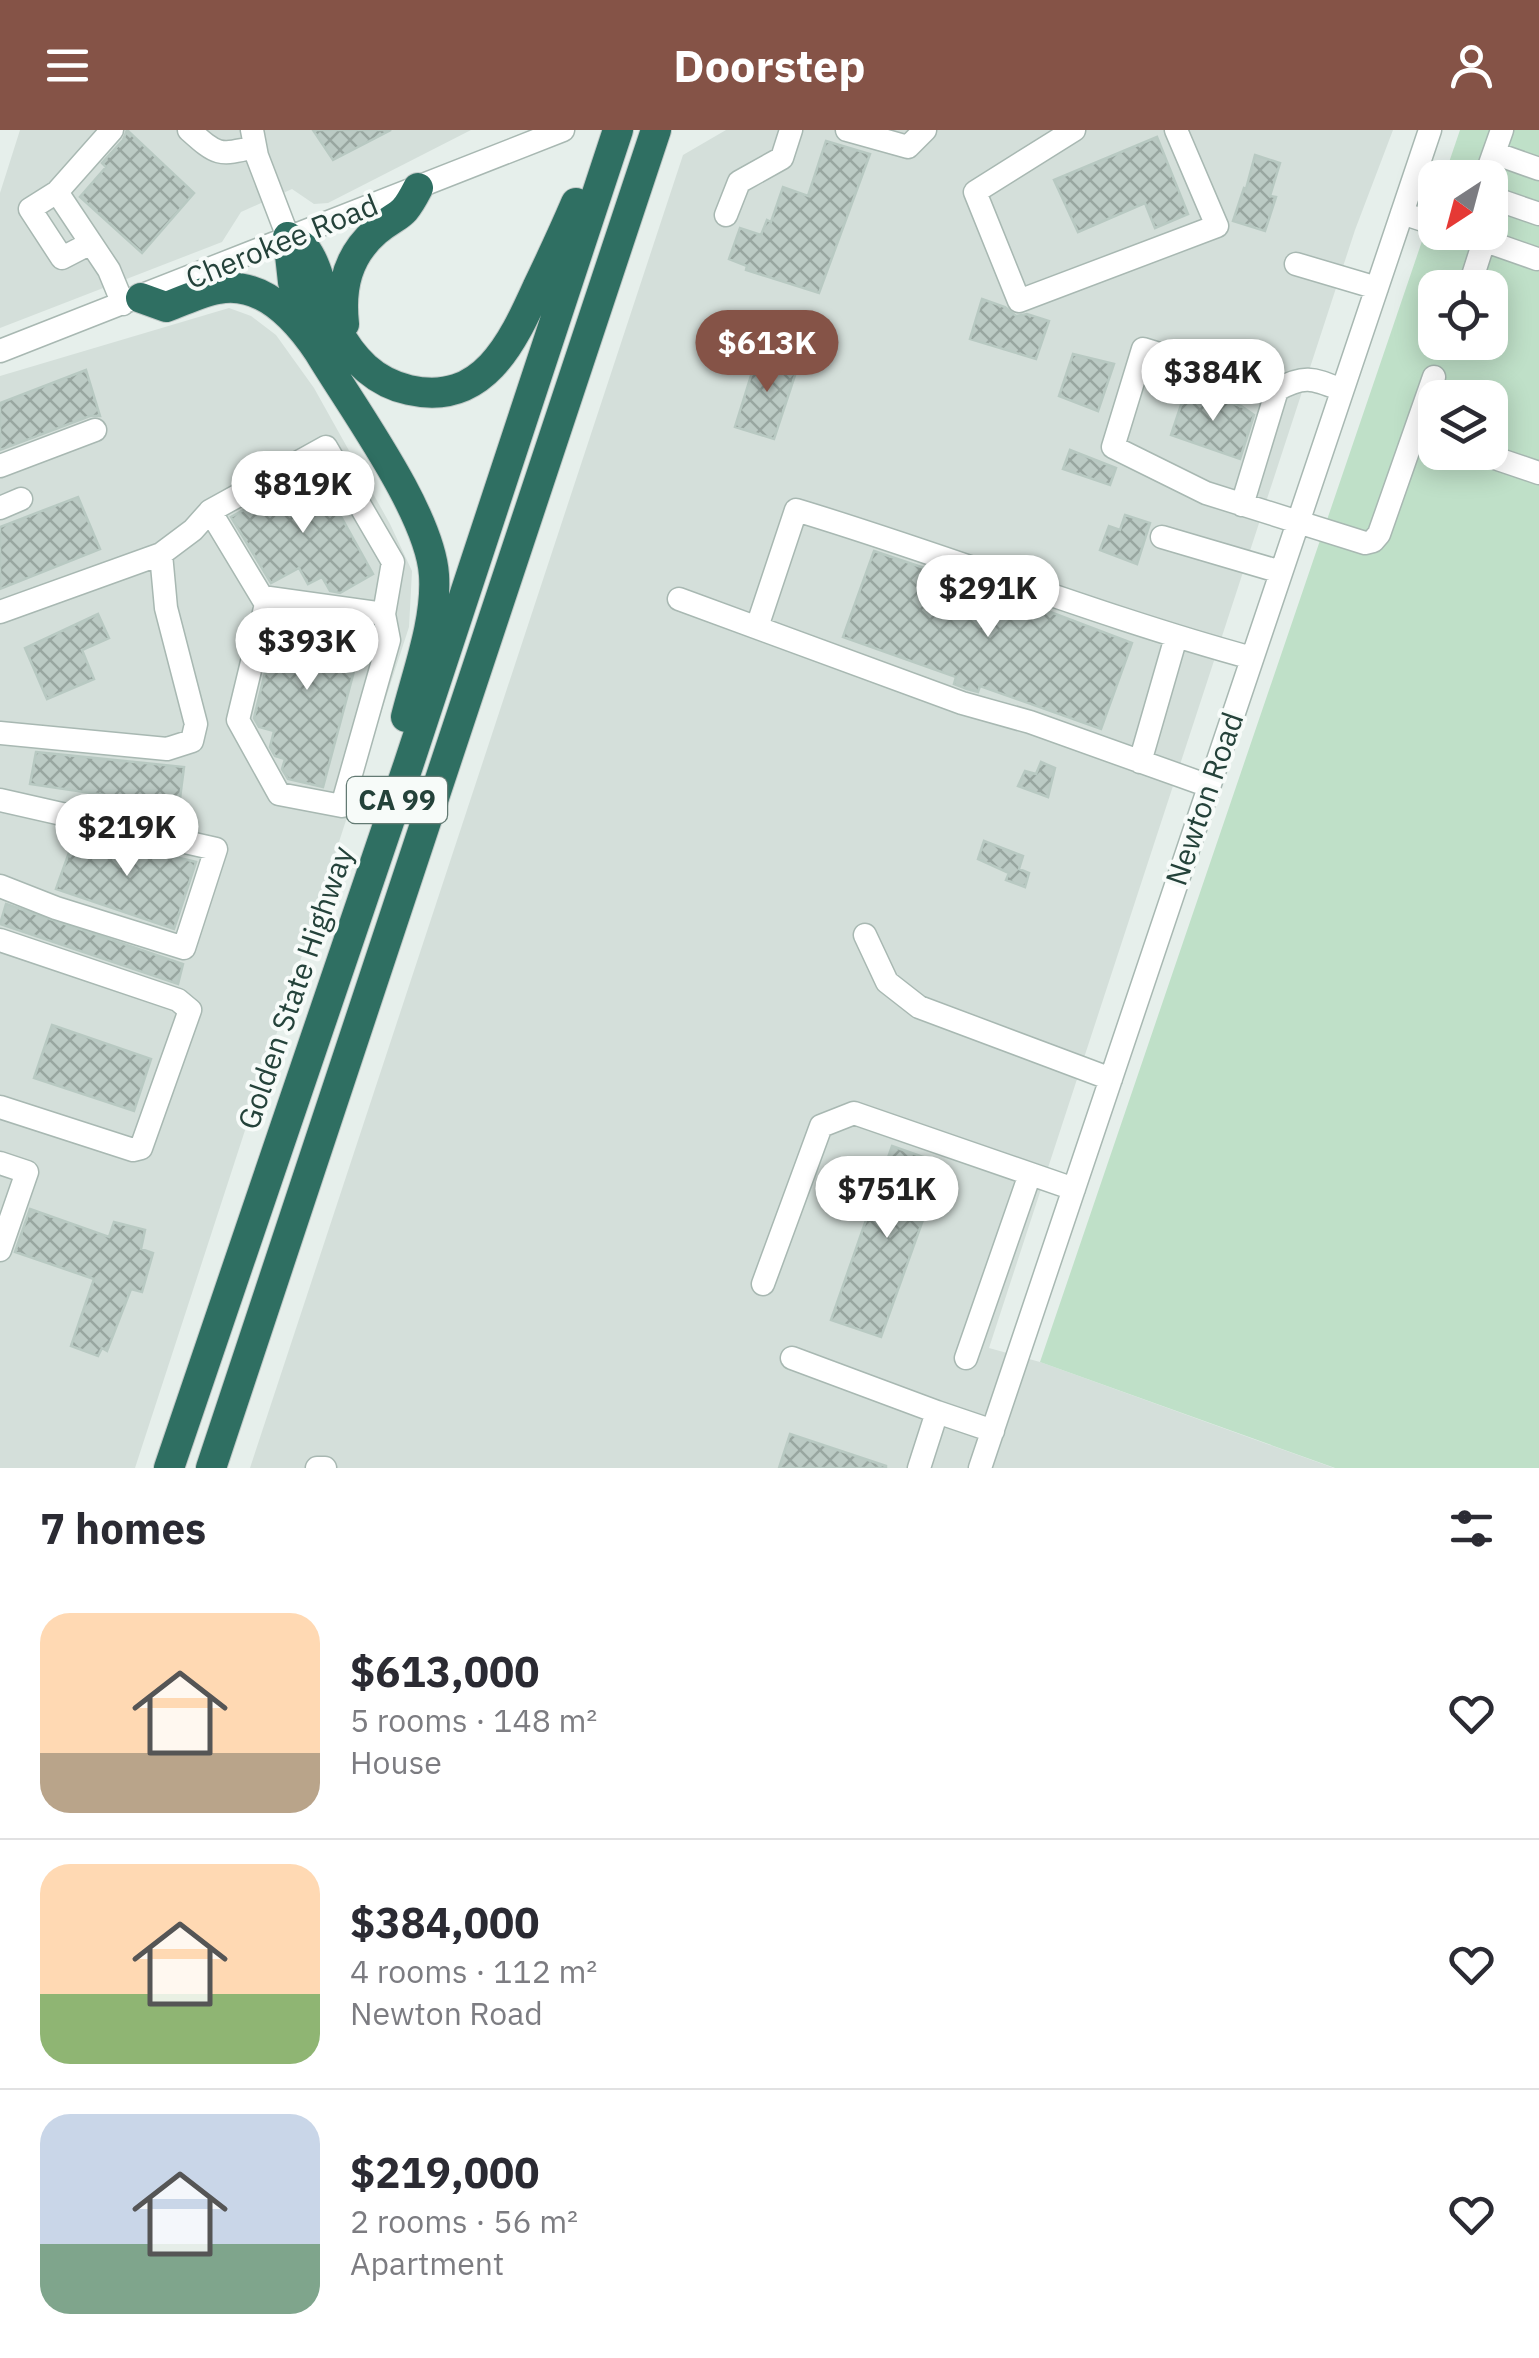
<!DOCTYPE html>
<html lang="en">
<head>
<meta charset="utf-8">
<style>
  :root { --surface:#fff; --page:#f2f2f3; --text:#2b2b33; --muted:#7c7c81; --line:#e1e1e2; --accent:#855347 }
  body { margin:0; font-family:"IBM Plex Sans",sans-serif; background:var(--page); color:var(--text); height:100vh; display:flex; flex-direction:column; font-size:38px; white-space:nowrap }
  * { box-sizing:border-box; margin:0 }
  p { font-size:32px; color:var(--muted) }
  .icon { flex:none; width:55px; height:55px; fill:none; stroke:currentColor; stroke-width:2; stroke-linecap:round; stroke-linejoin:round }
  .map { position:relative; height:1338px; overflow:hidden }
  .side { display:flex; flex-direction:column; background:var(--surface); flex:1 }
  .side>* { flex:none }
  .needle { width:65px; rotate:216deg }
  .buttons { position:absolute; left:1418px; top:30px; display:grid; gap:20px }
  .buttons a { display:grid; place-items:center; width:90px; height:90px; border-radius:20px; background:var(--surface); box-shadow:0 5px 25px #0003; font-size:50px }
  .price { position:absolute; translate:-50% -85px; padding:0 22px; border-radius:35px; background:#fff; color:#222; font-size:32px; line-height:65px; filter:drop-shadow(0 2px 5px #0008) }
  .price::after { content:''; position:absolute; left:50%; top:60px; width:30px; height:22px; margin-left:-15px; background:inherit; clip-path:polygon(0 0,100% 0,50% 100%) }
  .price.selected { background:var(--accent); color:#fff }
  ul { padding:0; list-style:none }
  li { display:flex; align-items:center; gap:30px; height:250px; padding:0 40px }
  li+li { border-top:2px solid var(--line) }
  li span { display:grid; place-items:center; flex:none; width:280px; height:200px; border-radius:30px; color:#555 }
  li>.icon { margin-inline-start:auto }
  span .icon { width:120px; height:120px; fill:#fffc; stroke-width:1 }
  li b { font-size:42px }
  h2 { display:flex; justify-content:space-between; align-items:center; height:120px; padding:0 40px; font-size:42px }
  header { display:flex; justify-content:space-between; align-items:center; height:130px; padding:0 40px; background:var(--accent); color:#fff; font-size:45px; font-weight:800 }
  .map>svg:first-child { display:block }
  .built { fill:#d4dfda }
  .green { fill:#bfe0c8; fill-rule:evenodd }
  .building { fill:url(#building-cross-hatch); stroke:#b8c9c2; stroke-width:2.5 }
  .lines { fill:none; stroke-linecap:round; stroke-linejoin:round }
  .minor-casing { stroke:#a8b8b2; stroke-width:25 }
  .highway-casing { stroke:#c2cac8; stroke-width:32 }
  .minor { stroke:#fff; stroke-width:22 }
  .highway { stroke:#2f6f62; stroke-width:30 }
  .labels { text-anchor:middle; stroke-width:8; stroke-linejoin:round; paint-order:stroke }
  .shield { fill:#f7fbf9; stroke:#637a73; stroke-width:2.5 }
  .shield-label { font-size:28px; font-weight:bold; fill:#24423a }
  .street-label { font-size:30px; fill:#24423a; stroke:#f7fbf9 }
</style>
</head>
<body>
<header><svg class="icon" aria-label="menu" viewBox="0 0 24 24"><path d="M4 6h16M4 12h16M4 18h16"/></svg>Doorstep<svg class="icon" aria-label="person" viewBox="0 0 24 24"><circle cx="12" cy="8" r="4"/><path d="M4 21q1-7 8-7t8 7"/></svg></header>
<div class="map">
<svg width="1539" height="1338" viewBox="0 0 1539 1338">
  <defs>
    <pattern id="building-cross-hatch" width="8" height="8" patternUnits="userSpaceOnUse" patternTransform="scale(2.5)"><rect width="8" height="8" fill="#bbcac4"/><path d="M0 0l8 8M0 8l8-8" fill="none" stroke="#98a6a0"/></pattern>
  </defs>
  <rect width="100%" height="100%" fill="#e6efeb"/>
  <path class="built" d="M20,0h451l-143,73 -14,1 -22,-15 -51,23 -19,30 -222,86v-135z
    M726,0h667l-38,100 -366,1118 51,14 294,106h-1084l433,-1313z
    M229,178l22,8 25,19 38,53 76,136 22,47 -3,56 -274,841h-135v-1092z"/>
  <path class="green" d="M1460,0h79v1338h-204l-295,-106 395,-1159v29h55v-54l-46,-1zM1435,158h55v54h-55zM1435,268h55v54h-55z"/>
  <path class="building" d="M127,0l67,63 -52,60 -62,-56 26,-30 -4,-4 21,-23z
    M313,0h78l-58,30z
    M1157,7l31,77 -33,14 -10,-25 -67,29 -24,-52z
    M826,11l44,13 -51,139 -73,-23 1,-4 -18,-7 11,-31 21,7 6,-15 4,2 12,-35 25,9z
    M1255,25l25,8 -10,33 6,1 -11,34 -32,-10 11,-33 2,1z
    M982,169l23,8 11,9 11,-2 22,7 -13,38 -66,-20z
    M759,220l40,13 -25,76 -39,-12z
    M1073,224l41,10 -16,47 -39,-15z
    M86,240l14,46h-10l-90,34v-47z
    M1186,260l55,16 13,9 -14,44 -69,-24z
    M1070,320l46,18 -6,17 -47,-16z
    M315,340l58,104 -33,19 -10,-2 -8,-14 -14,7 -9,-16 -28,15 -40,-66z
    M78,367l22,52 -100,40v-62z
    M1125,385l25,8 -13,41 -37,-14 9,-24 11,4z
    M874,421l142,48 116,44 -31,86 -121,-43 -2,6 -11,-3 -13,-5 2,-7 -113,-40z
    M98,484l11,24 -27,12 12,29 -47,20 -22,-51z
    M279,484l86,16 -42,157 -35,-8 -6,-10 3,-10 -10,-3 -5,-9 4,-16 -15,-4 -5,-9z
    M36,622l148,15 -5,39 -149,-22z
    M1041,632l14,6 -7,29 -30,-11 7,-15 11,3z
    M76,703l120,29 -22,67 -118,-40z
    M984,711l39,15 -4,13 10,4 -4,14 -19,-7 3,-7 -31,-14z
    M6,774l177,60 -5,20 -178,-60z
    M52,895l99,34 -17,52 -100,-33z
    M892,1016l51,18 -62,173 -50,-17z
    M30,1079l79,28 5,-15 31,8 -4,19 12,4 -11,39 -11,-3 -24,62 -5,-3 -4,8 -27,-10 23,-67 -79,-27z
    M790,1304l96,32v2h-107z"/>
  <g class="lines">
    <g class="minor-casing">
      <path id="minor" d="M112,0l-55,62 52,78 14,34
        M189,0c28,25 29,26 66,17
        M252,0l5,26 31,81
        M847,0l61,17 17,-17
        M1074,0l-99,62 44,109 198,-75 -41,-96
        M1494,23l45,16
        M1485,48l17,-48
        M57,62l-27,17 32,49 29,-15
        M1490,67l49,17
        M1402,83l33,11
        M726,85l13,-33 43,-24 9,-28
        M1460,102l77,27
        M1296,134l81,24
        M1469,158l15,-47
        M0,221l563,-221
        M1277,260c28,-16 37,-11 65,0
        M1477,322l62,21
        M0,336l95,-36
        M1242,375l35,-115 -134,-41 -30,98 93,46 159,50 8,-2 6,-7 55,-157
        M0,378l21,-9
        M1162,407l119,35
        M262,467l122,17
        M679,469l283,104 68,19 179,64
        M0,482l161,-58 32,-24 17,-19 116,-64 67,115 -9,52 5,26 -47,166 -63,-12 -41,-74 28,-116 -56,-93
        M757,497l39,-117c153,46 302,106 456,148
        M0,603l167,16 25,-8 4,-17 -30,-116 -5,-54
        M1140,632l36,-125
        M0,670l216,49 -32,99 -128,-40 -56,-22
        M865,805l22,47 32,25 192,72
        M0,810l178,60 12,10 -49,138 -8,2 -133,-43
        M0,1033l27,9 -27,78
        M763,1154l58,-158 33,-13 220,76
        M792,1228l145,54
        M966,1228l64,-184
        M317,1338h8
        M919,1338l18,-56 56,19
        M980,1338l450,-1338"/>
    </g>
    <g class="highway-casing">
      <path id="highway" d="M288,107c5,3 14,8 18,13 13,16 19,58 30,78 16,31 38,54 73,62 75,17 104,-49 129,-104 13,-27 26,-55 38,-83
        M288,107l5,45 22,46
        M141,168l25,9c17,-6 35,-15 52,-18 45,-9 79,30 101,63 33,55 111,161 115,223 3,46 -17,98 -28,142
        M344,194c-4,-36 3,-68 32,-93 24,-20 25,-10 42,-43
        M169,1338l239,-702 210,-636
        M211,1338l445,-1338"/>
    </g>
    <use href="#minor" class="minor"/>
    <use href="#highway" class="highway"/>
  </g>
  <g class="labels">
    <rect class="shield" x="347" y="647" width="100" height="46" rx="8"/>
    <g class="shield-label">
      <text x="397" y="680">CA 99</text>
    </g>
    <g class="street-label">
      <text transform="translate(282 112) rotate(-22)" y="10">Cherokee Road</text>
      <text transform="translate(1205 669) rotate(-71)" y="10">Newton Road</text>
      <text transform="translate(296 858) rotate(-71)" y="10">Golden State Highway</text>
    </g>
  </g>
</svg>
<div class="buttons">
<a><svg class="needle" viewBox="-14 -14 28 28"><path d="M0-13l5 13h-10z" fill="#e53935"/><path d="M0 13l5-13h-10z" fill="#7c7c81"/></svg></a>
<a><svg class="icon" aria-label="locate" viewBox="0 0 24 24"><circle cx="12" cy="12" r="6"/><path d="M12 2v4M12 18v4M2 12h4M18 12h4"/></svg></a>
<a><svg class="icon" aria-label="layers" viewBox="0 0 24 24"><path d="M12 4l9 5-9 5-9-5zM3 14l9 5 9-5"/></svg></a>
</div>
<b class="price selected" style="left:767px;top:265px">$613K</b>
<b class="price" style="left:1213px;top:294px">$384K</b>
<b class="price" style="left:303px;top:406px">$819K</b>
<b class="price" style="left:988px;top:510px">$291K</b>
<b class="price" style="left:307px;top:563px">$393K</b>
<b class="price" style="left:127px;top:749px">$219K</b>
<b class="price" style="left:887px;top:1111px">$751K</b>
</div>
<section class="side">
<h2>7 homes<svg class="icon" aria-label="filters" viewBox="0 0 24 24"><path d="M4 7h16M4 17h16"/><circle cx="9" cy="7" r="2"/><circle cx="15" cy="17" r="2"/></svg></h2>
<ul>
<li><span style="background:linear-gradient(#ffd9b3 70%,#b9a48a 0)"><svg class="icon" aria-label="home" viewBox="0 0 24 24"><path d="M3 11l9-7 9 7M6 9v11h12V9"/></svg></span><div><b>$613,000</b><p>5 rooms · 148 m²</p><p>House</p></div><svg class="icon" aria-label="heart" viewBox="0 0 24 24"><path d="M12 20l-8-8c-3-5 5-10 8-4 3-6 11-1 8 4z"/></svg></li>
<li><span style="background:linear-gradient(#ffd9b3 65%,#8fb573 0)"><svg class="icon" aria-label="home" viewBox="0 0 24 24"><path d="M3 11l9-7 9 7M6 9v11h12V9"/></svg></span><div><b>$384,000</b><p>4 rooms · 112 m²</p><p>Newton Road</p></div><svg class="icon" aria-label="heart" viewBox="0 0 24 24"><path d="M12 20l-8-8c-3-5 5-10 8-4 3-6 11-1 8 4z"/></svg></li>
<li><span style="background:linear-gradient(#c9d6e8 65%,#7fa58c 0)"><svg class="icon" aria-label="home" viewBox="0 0 24 24"><path d="M3 11l9-7 9 7M6 9v11h12V9"/></svg></span><div><b>$219,000</b><p>2 rooms · 56 m²</p><p>Apartment</p></div><svg class="icon" aria-label="heart" viewBox="0 0 24 24"><path d="M12 20l-8-8c-3-5 5-10 8-4 3-6 11-1 8 4z"/></svg></li>
</ul>
</section>
</body>
</html>
